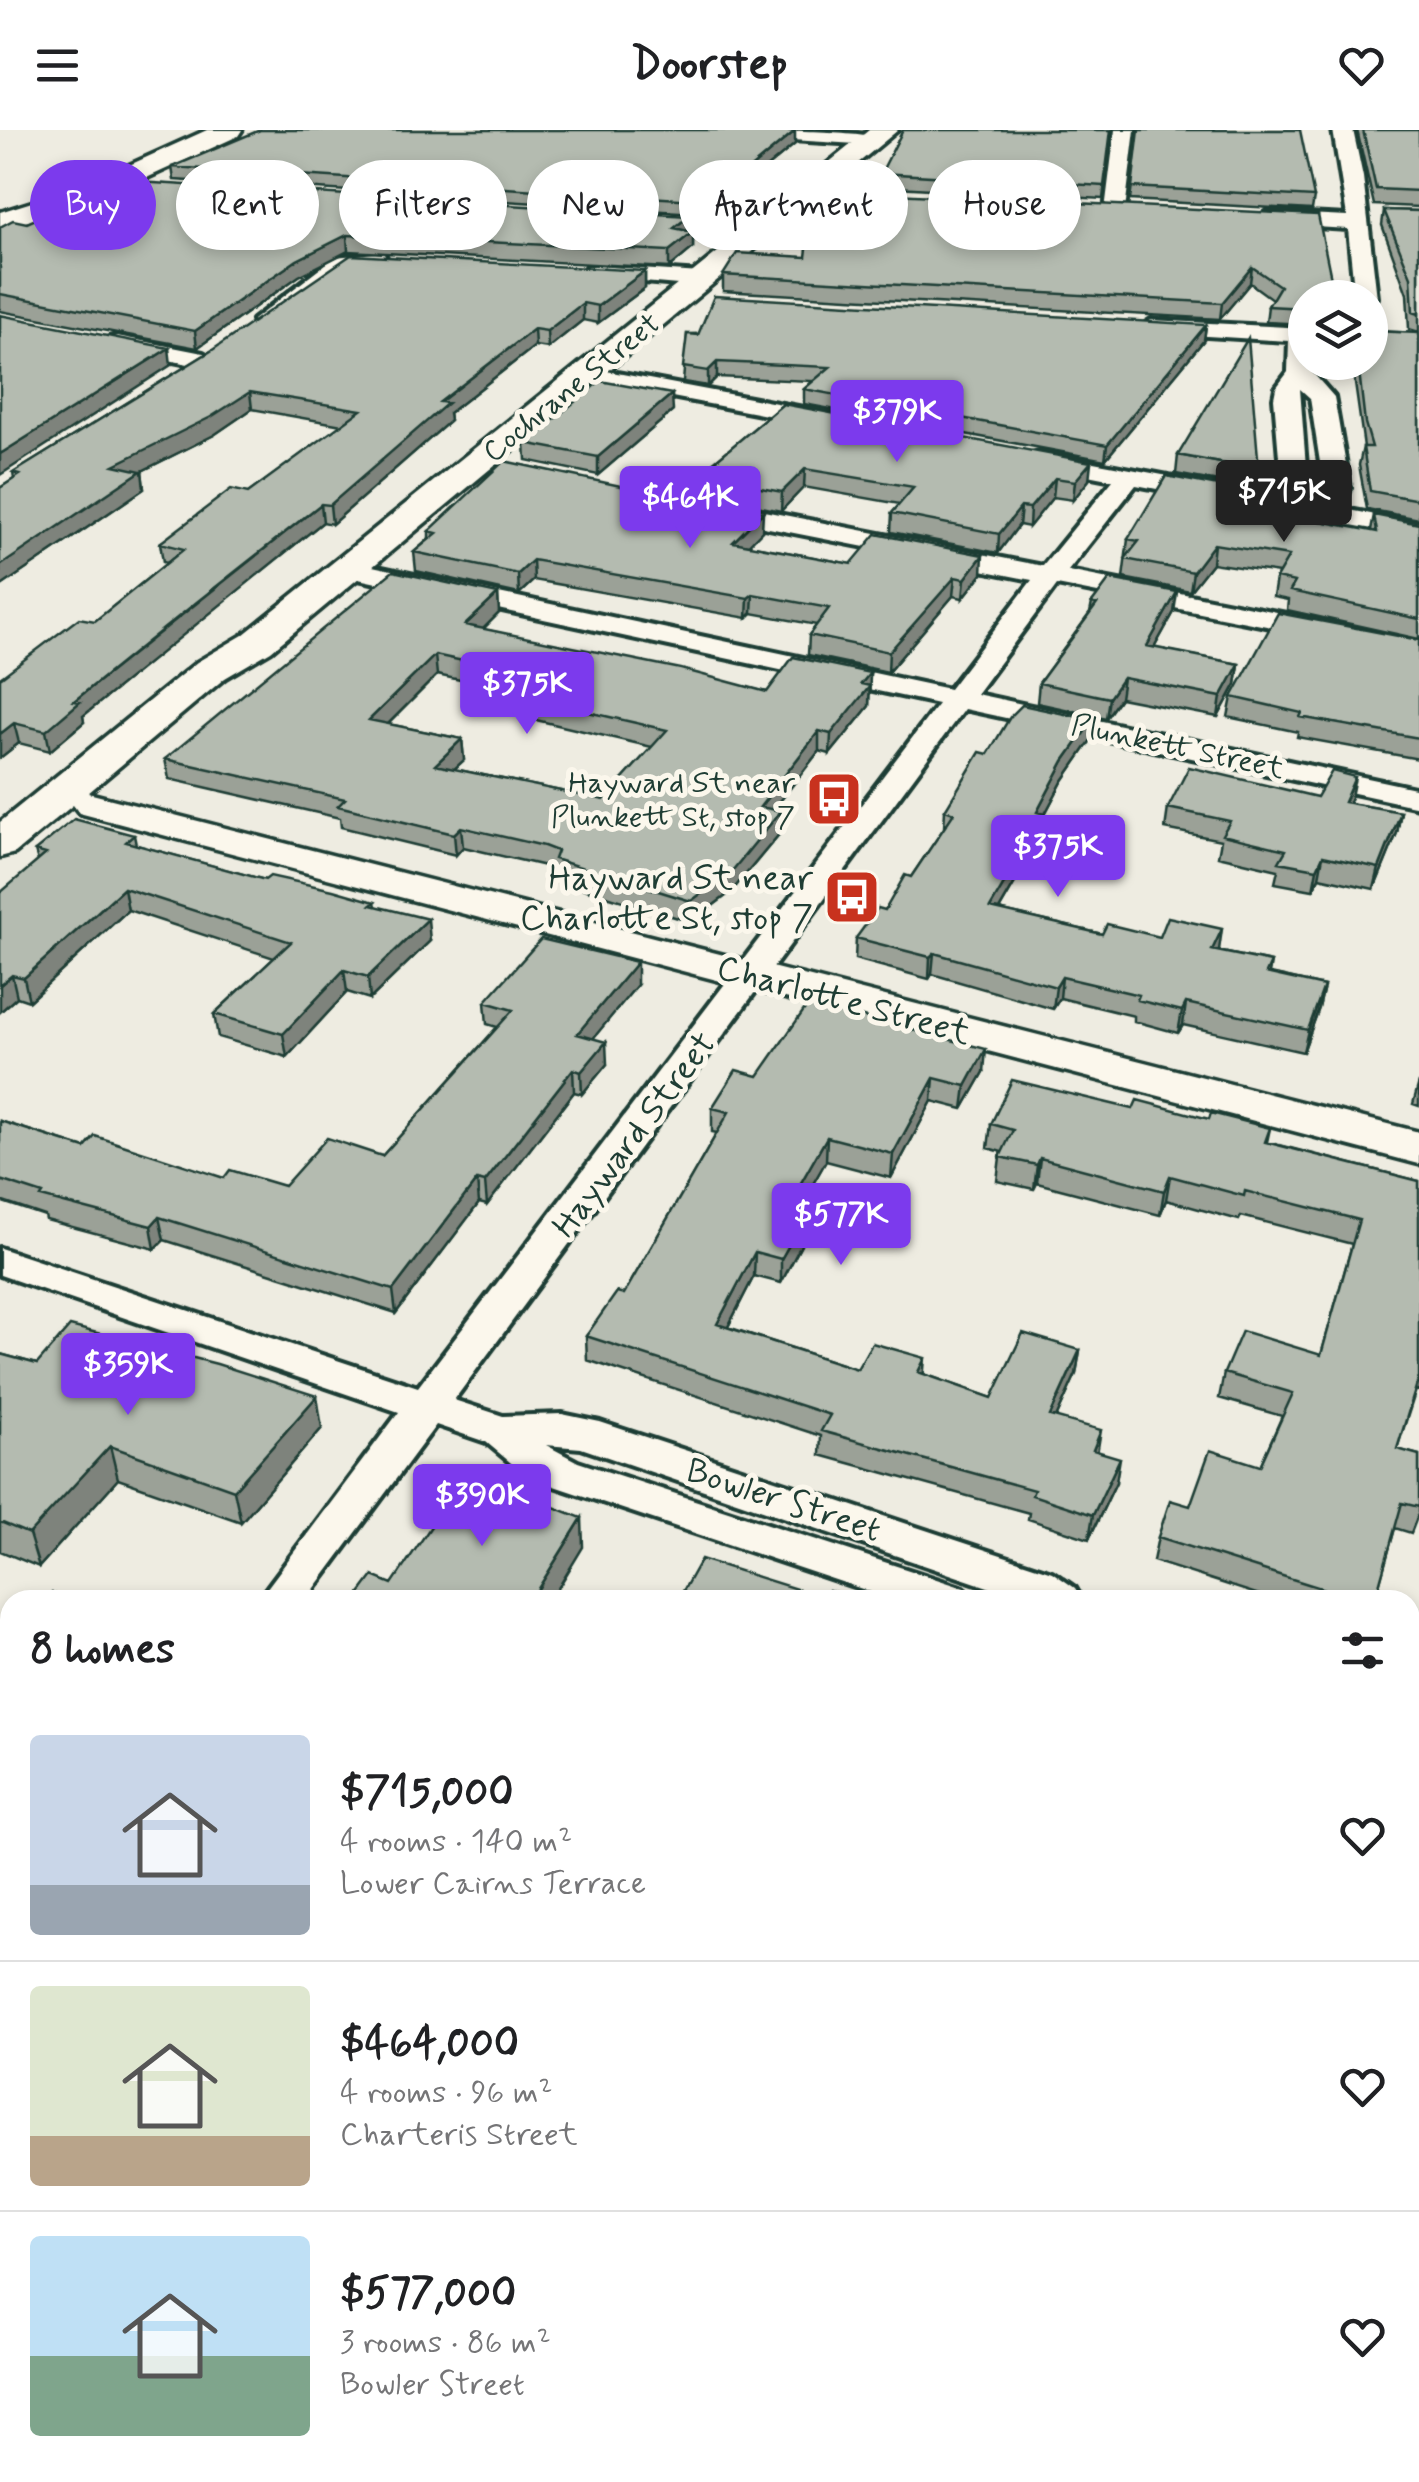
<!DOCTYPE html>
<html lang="en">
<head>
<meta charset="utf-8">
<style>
  :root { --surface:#fff; --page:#f6f6f6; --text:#202124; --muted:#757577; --line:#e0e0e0; --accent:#7c3aed }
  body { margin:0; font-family:Mynerve,sans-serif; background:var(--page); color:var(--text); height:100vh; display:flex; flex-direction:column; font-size:38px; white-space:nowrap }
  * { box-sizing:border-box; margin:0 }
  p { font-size:32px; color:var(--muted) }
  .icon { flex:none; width:55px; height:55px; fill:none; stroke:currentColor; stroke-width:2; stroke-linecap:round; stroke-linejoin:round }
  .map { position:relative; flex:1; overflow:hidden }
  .sheet { position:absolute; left:0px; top:1460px; width:1420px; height:892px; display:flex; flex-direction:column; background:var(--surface); border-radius:30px 30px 0 0; box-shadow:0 5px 15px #0003 }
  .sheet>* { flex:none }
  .banner { position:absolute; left:30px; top:30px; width:1360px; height:90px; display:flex; gap:20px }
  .controls { position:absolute; left:1288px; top:150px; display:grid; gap:20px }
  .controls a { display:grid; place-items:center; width:100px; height:100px; border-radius:50%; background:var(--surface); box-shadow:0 5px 15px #0003; font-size:50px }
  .price { position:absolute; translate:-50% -85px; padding:0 22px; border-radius:10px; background:var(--accent); color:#fff; font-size:32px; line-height:65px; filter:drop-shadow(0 2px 5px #0008) }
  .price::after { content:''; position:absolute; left:50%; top:60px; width:30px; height:22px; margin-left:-15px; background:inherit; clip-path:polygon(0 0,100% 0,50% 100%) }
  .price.current { background:#222; color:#fff }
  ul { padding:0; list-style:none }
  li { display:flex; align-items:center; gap:30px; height:250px; padding:0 30px }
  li+li { border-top:2px solid var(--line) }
  li span { display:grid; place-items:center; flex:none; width:280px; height:200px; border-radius:10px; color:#555 }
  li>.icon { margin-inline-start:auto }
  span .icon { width:120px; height:120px; fill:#fffc; stroke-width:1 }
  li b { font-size:42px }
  h2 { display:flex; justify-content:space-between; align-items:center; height:120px; padding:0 30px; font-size:42px }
  .tag { padding:0 35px; border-radius:45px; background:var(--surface); box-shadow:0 5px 15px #0003; font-size:35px; line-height:90px }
  .tag.current { background:var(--accent); color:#fff }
  header { display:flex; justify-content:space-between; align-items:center; height:130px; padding:0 30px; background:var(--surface); font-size:45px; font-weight:700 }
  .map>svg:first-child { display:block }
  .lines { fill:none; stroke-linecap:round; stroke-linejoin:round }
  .highway-tunnel { stroke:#c5c9be; stroke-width:75; stroke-dasharray:75 38; stroke-linecap:butt }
  .street-casing { stroke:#1f3d34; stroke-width:8 }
  .secondary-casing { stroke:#1f3d34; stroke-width:7 }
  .street { fill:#fbf7ec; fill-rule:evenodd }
  .secondary { fill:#fbf7ec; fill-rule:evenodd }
  .wall { fill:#9ba197; stroke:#1f3d34; stroke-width:2.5; fill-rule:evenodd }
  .shaded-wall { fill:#7e837b; stroke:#1f3d34; stroke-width:2.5 }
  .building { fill:#b4bbb0; stroke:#1f3d34; stroke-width:2.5; fill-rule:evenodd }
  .labels { text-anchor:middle; stroke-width:10; stroke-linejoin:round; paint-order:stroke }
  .far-street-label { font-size:30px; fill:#1f3d34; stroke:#fbf7ec }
  .far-poi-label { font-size:30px; fill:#1f3d34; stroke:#fbf7ec; text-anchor:end }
  .poi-label { font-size:35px; fill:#1f3d34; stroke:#fbf7ec; text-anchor:end }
  .street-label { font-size:35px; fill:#1f3d34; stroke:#fbf7ec }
</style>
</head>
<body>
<header><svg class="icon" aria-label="menu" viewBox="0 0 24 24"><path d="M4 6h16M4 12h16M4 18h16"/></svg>Doorstep<svg class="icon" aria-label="heart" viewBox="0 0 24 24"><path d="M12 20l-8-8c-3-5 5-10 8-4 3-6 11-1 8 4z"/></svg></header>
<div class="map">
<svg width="1419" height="2352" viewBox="0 0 1419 2352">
  <rect width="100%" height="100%" fill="#eeece1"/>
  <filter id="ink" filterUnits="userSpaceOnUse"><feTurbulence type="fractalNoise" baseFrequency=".01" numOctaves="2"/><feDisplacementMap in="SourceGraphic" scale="20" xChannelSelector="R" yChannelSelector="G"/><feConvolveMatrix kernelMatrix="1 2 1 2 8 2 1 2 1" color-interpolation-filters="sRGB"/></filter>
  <g filter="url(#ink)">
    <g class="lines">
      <path class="highway-tunnel" d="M1410,2032l9,-10
        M887,2352l9,-10
        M1138,2352l8,-10"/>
      <g class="street-casing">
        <path id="street" d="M719,0c30,0 146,0 164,9l-10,6 -144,-9z
          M1115,0h20l-10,80 -10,6 -10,-6z
          M1333,0h20l10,47 14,121 -7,6v-6h-15l-7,-69 -81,-5 -10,-6 10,-6 80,4z
          M635,81l130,10 10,6 -10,6 -137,-12 -3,-4 3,-4z
          M376,123l8,1 3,5 -3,5 -35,4 -77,57h-16l-3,-5 82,-63z
          M594,136l107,7 11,7 -11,7 -115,-10 -3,-5 3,-5z
          M1151,190l154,8v34h7v10l22,25 16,91 -6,21 75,14v16l-283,-54 -68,86 351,69v16l-362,-71 -81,109 443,95v18l-455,-98 -510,691 49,16 59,-2 38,8 452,150 23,16 7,12h-56l-445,-152 -35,-3 32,17 386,126 7,12h-76l-347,-116 -25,-11 -37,-31 -50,-17 -130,175h-48l141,-188 -399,-137v-27l418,139 520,-683 -589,-127 -13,-8 3,-6 10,-2 600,128 83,-109 -324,-64 -13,-8 13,-8 335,66 70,-86 -82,-16 -3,-5 3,-5 9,-2 235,44 6,-16 -7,-82 2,-10 12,-16 1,-31 -146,-9 -3,-5zM1300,259l10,9 14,90 -4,16 -21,-4 8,-20z
          M117,206l86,17 12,7 -12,7 -94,-19 -3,-5 3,-5z
          M585,237l245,46 12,7 -12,7 -253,-48 -4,-5z
          M1410,1578l9,3v38l-9,-3z
          M10,2300v42h25l-5,10h-30v-49z"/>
      </g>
      <g class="secondary-casing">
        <path id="secondary" d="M207,0h35l-4,6 -135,62 -103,32v-18l83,-26z
          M869,0h29l-627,521 -46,27 -137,115 1331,339v32l-1340,-351 -6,-8 -58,48 -15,4v-35l197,-160 46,-27z
          M0,1719l10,4v60l-10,-4z
          M1419,1719v90l-9,3v-90z
          M915,2342h99l4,10h-99z
          M1220,2342h84l-2,10h-84z"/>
      </g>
      <use href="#street" class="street"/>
      <use href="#secondary" class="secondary"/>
    </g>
    <path class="wall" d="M1111,0l-8,69 -223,-13 1,-13z
      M1139,0l175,67 -2,13 -182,-10z
      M1357,0h62v77l-45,-2z
      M795,14l-84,70 -537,-34 -2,-13z
      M1384,80l35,1v121l-10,-3 -2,-35 -25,-69z
      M1318,85l-13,83v26l-39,-2 2,-16 4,-7 -22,-16 -30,36 -497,-28v-16l83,-18z
      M689,86v15l4,1v16l-24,20 -321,-17 -49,25 -102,72 -197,-37v-84l27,-4z
      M645,141v17l-47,35 -15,-3 -35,28 -13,-2 -86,67 1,8 -118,103 -9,-2 -122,98 -118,96 1,6 -34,29 -31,-8 -19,15v-80l95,-57 72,-58 -4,-1 -3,-19 88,-50 94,-68 -90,-16 -38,26 -72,36 2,18 -144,98v-99l14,-9 -1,-6 198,-122z
      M1206,195l-2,15 -99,120 -301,-56v-15l9,-8 -96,-4 -9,9 -25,-4 4,-48z
      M1373,201l46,2v186l-52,-10 -8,-44 4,-18h1l-12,-85h18z
      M783,274l306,76 -16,20 -20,-3 -24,30 -10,-2 -21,28 -107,-21 1,-19 8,-9 -96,-17 -23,24 -83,-17 -1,-18z
      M673,281l-75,64 -72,-15 -1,-17z
      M1178,325l81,15 -3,19 -80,-15z
      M1262,380l109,20 3,-15 45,9v115l-132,-29 1,-10 -15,-3 3,-19 3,-5 -67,-10 -22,28 -67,-13 5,-39z
      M429,401h333l-14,14 103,19 131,10 -19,24 -10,-2 -65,76 -80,-17 1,-20 8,-10 -65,-12 -5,5 -213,-38 -15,14 -103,-23 -2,-19 15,-13z
      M498,464l1,19 -16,16 284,63 103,-19 -1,33 -39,48 -11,-3 -46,59 8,1v21l-50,60 -40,30 -136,-42v-10l-10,-4 -82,-19 -7,8 -115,-28 -1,-9 -171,-39 -4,-20zM437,545l88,19 -3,3 1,20 129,30 -48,53 -150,-31 10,-9 -2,-21 -74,-15z
      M1092,473l82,9 -20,36 85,16 -3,20 -18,33 -98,-19 -14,20 -69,-15 2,-20 51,-70z
      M1419,510v119l-122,-22 1,-5 -70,-15 4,-20z
      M1093,590l-2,20 -29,42 -17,32 -2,20 -44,76 103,24 116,17 53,11 -2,12 55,12 -5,22 -16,44 -120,-27 -5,8 -44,-12v-5l-74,-18 -7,11 -121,-35 -3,5 -74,-20 1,-21 29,-28 26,-33 33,-49 1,-18 43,-56z
      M1317,667h34l-3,6 53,9 -4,21 -23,56 -55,-12 -6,13 -38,-7 3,-13 -60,-14 3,-16 -56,-11 3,-21z
      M134,705l2,10 129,35 110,22 1,4 54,35 -60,58 -23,-7 -60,65 -69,-20 -4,-23 60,-56 -146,-48 -99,91 -12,-4 -17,15 38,-151 -3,-10z
      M637,855l-44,53 14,26 -25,30 -8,-2 -87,113 -8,-2 -83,110 -232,-73 -9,9 -109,-29 -1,-4 -45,-15v-80l85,27 139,30 60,8 98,-30 115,-129 -10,-3 -2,-22z
      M984,942l-21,37 -31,-8 -41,77 -65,-17 -33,58 8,26 -20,38 -27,-7 -26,51 129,42 67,5 68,24 88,-48 -4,24 -20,44 41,34 19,30 -27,57 -61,-20 1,-6 -209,-58 1,-19 -234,-76 -1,-24 38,-42 93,-161 -5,-1v-24l46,-32z
      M1419,952v24l-6,-2z
      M1133,979l137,19 -3,14 152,39v210l-3,-1 -19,59 22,6v57l-8,21 -16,-5 -20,72h-100l-122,-39 5,-24 32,-31 70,-40 22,-50 -63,-18 5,-25 97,-18 31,-111 -111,-28 -2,4 -73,-20 -6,15 -123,-32 -3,6 -37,-8 3,-24 2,-5 -14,-4 3,-24z
      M0,1224l37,10 285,64 -81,94 -123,-43 -79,88 -39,-16z
      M10,1514v147l-10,1v-61l7,-9 -7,-3v-63z
      M10,1959v70l-10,-10v-52z
      M1374,2342h36l9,10h-46z"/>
    <path class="shaded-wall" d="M795,1v13l-84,70v-13z
      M689,86v16l-15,-4z
      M693,102v16l-24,20v-17z
      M347,105l1,16 -49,25 -102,72 -2,-17 102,-71z
      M1252,137l-2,16 -30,36 2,-16z
      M645,141v17l-47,35v-17z
      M583,173v17l-35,28 -1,-17z
      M1206,195l-2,15 -99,120 2,-15z
      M534,199l1,17 -86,67 1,8 -118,103 -2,-19 110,-103z
      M169,218l2,17 -171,110v-21z
      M717,232v15l-9,9v-15z
      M250,262l2,17 -38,26 -72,36 2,18 -144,98v-21l114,-101z
      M672,264l1,17 -75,64v-18z
      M1091,332l-2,18 -16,20 2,-19z
      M805,339l-1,18 -23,24 1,-19z
      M1055,348l-2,19 -24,30 1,-19z
      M321,374l2,18 -240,194 1,6 -34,29 -4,-20 28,-30z
      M1021,377l-2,18 -21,28 1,-19z
      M763,382l-1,19 -29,30v-19z
      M1214,414l-2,19 -22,28 3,-19z
      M983,425l-1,19 -19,24 2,-19z
      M533,430l1,20 -15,14 -1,-20z
      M955,447l-2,19 -65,76 1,-20z
      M1177,462l-3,20 -30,54 3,-20z
      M498,464l1,19 -32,32 -2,-20z
      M753,464l-1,19 -5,5 1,-20z
      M435,525l2,20 -65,65 -3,-20z
      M1239,534l-3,20 -18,33 3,-20z
      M870,543l-1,33 -39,48 1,-20 30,-50z
      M1123,548l-3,20 -14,20 3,-20z
      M1093,590l-2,20 -29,42 -17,32 -2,20 -55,95 2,-21 47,-96 27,-51z
      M14,593l5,20 -19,15v-24z
      M819,601v20l-59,76v-20z
      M462,609l2,21 -27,25 -2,-20z
      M1355,647l-4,20 -11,26 4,-21z
      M781,681v21l-50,60 -40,30v-21z
      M1401,682l-4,21 -23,56 5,-21z
      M461,697l2,20 -7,8 -2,-21z
      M1323,726l-4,21 -6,13 4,-21z
      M124,758l4,22 -99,91 -5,-23z
      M428,789l2,22 -60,58 -2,-22z
      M1222,799l-3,21 -11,21 4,-21z
      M934,823l-2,21 -3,5 1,-22z
      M637,832v23l-59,72 -1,-23z
      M344,840l3,22 -60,65 -4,-23z
      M12,845l5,22 -17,15v-27z
      M1062,847l-2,21 -7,11 3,-22z
      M1324,856l-5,22 -16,44 5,-22z
      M1186,873l-3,22 -5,8 4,-22z
      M606,912l1,22 -25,30 -1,-22z
      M986,919l-2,23 -21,37 3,-23z
      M573,939l1,23 -87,113 -2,-23z
      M934,948l-2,23 -41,77 2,-24z
      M827,1007l-1,24 -45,79 1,-24z
      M1040,1028l-3,25 -3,6 3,-24z
      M1170,1046l-4,24 -6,15 4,-24z
      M477,1050l2,23 -83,110 -3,-23z
      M159,1087l5,23 -9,9 -4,-23z
      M802,1092l-1,23 -20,38v-24z
      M755,1122l-1,24 -37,72v-24z
      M1080,1220l-4,24 -30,66 4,-24z
      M925,1228l-2,23 -5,-9z
      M317,1266l5,32 -81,94 -7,-32z
      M1101,1300l-4,24 -4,-4z
      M110,1316l8,33 -79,88 -10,-33z
      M1120,1328l-4,24 -27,57 4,-24z
      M582,1388l1,29 -32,53h-20z"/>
    <path class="building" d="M260,0h516l19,1 -84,70 -539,-34z
      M903,0h208l-7,56 -223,-13z
      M1139,0h161l14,67 -182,-10z
      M1363,0h56v61l-43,-2z
      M121,51l568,35 -15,12 19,4 -24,19 -322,-16 -50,25 -102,71 -195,-37v-67l13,-7 14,3z
      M814,60l504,25 17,83h-30v10l-37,-2 12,-20 -28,-19 -30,36 -499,-28 14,-22 69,4z
      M1384,80l35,1v103l-6,-2 -2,-35z
      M351,125l294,16 -47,35 -15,-3 -36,28 -13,-2 -94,73 8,1 -118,102 -9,-1 -123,97 -124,100 6,1 -34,29 -32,-8 -14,11v-56l79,-60 16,3 89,-72 -24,-6 71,-54 17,4 113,-83 -111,-18 -39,25 -97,48 27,6 -141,95v-78l20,-13 -7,-2 198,-122z
      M714,166l492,29 -99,120 -303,-56 26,-22 -113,-5 -9,9 -25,-4 4,-33 11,1z
      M0,185l169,33 -169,106z
      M1370,197l3,4 46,2v167l-49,-9 -7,-44h9l-7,-24 -7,-61h12z
      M1248,208l11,132 -81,-15z
      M600,251l72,13 -74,63 -73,-14z
      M783,274l308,58 -16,19 -20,-3 -25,30 -9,-1 -22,27 -107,-21 22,-26 -109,-18 -23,23 -85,-16z
      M504,331l168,36 91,15 -30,30 118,22 25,-30 107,21 -18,24 -10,-2 -66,75 -80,-17 20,-27 -76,-14 -5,4 -215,-38 -15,14 -104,-22 23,-19 -8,-2z
      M1166,346l94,18 2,16 115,22 -3,-17 45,9v95l-129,-28 5,-9 -19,-4 13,-22 -75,-12 -21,28 -68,-13 14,-18 -11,-2z
      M393,441l105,23 -33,31 216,44 86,23 26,-35 77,16 -9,11 9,2 -39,48 -12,-3 -59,76 21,4 -49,60 -41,30 -137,-42 3,-8 -13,-5 -83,-19 -7,7 -116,-28 7,-7 -180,-40zM435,525l107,23 -20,19 145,33 -63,70 -169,-35 27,-26 -93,-19z
      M1110,449l67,13 -30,54 92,18 -18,33 -98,-19 -14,20 -70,-15 58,-79 -5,-1z
      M1278,483l141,27v98l-119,-21 2,-4 -70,-16z
      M1022,575l71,15 -29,41 -27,51 8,2 -55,94 112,26 5,-10 53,13 8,-20 54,12 -10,21 59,12 -5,11 58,13 -16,44 -122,-27 -4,8 -45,-11 2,-5 -77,-18 -6,10 -122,-34 -4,4 -74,-19 22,-30 7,2 20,-35 6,2 43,-64 -9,-3 35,-58 8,2 22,-37z
      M1189,637l128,30 15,-26 23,6 -11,25 57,10 -22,56 -56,-12 -6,13 -38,-7 7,-12 -64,-15 8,-14 -62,-13z
      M74,689l60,16 -8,7 139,38 5,-4 63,14 42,12 -4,3 57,14 -60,58 -24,-7 -61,64 -69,-20 77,-72 -167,-54 -100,90 -12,-3 -12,10v-92l46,-39 -11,-3z
      M541,809l96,23 -60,72 29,8 -25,30 -8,-3 -88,113 -8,-2 -84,110 -234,-73 -8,9 -110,-29 2,-3 -43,-14v-59l85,27 10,-12 129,42 6,-8 54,16 43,-48 55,18 131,-146 -28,-8z
      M809,873l177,46 -20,37 -32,-8 -41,76 -66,-17 -45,79 20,6 -21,37 -26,-7 -38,72 140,45 15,-26 53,15 -7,14 74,26 31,-65 57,17 -30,66 51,14 -8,20 27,8 -27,57 -61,-20 2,-5 -213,-59 9,-16 -244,-79 31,-44 7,2 105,-182 -17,-4 24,-38 22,6z
      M1012,950l121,29 4,-9 72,19 2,-6 59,15 -5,14 154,39v196l-22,72 22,6v52l-17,-4 -27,97h-16l-201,-63 12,-37 20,6 20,-56 50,16 33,-73 -69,-20 18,-42 79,24 38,-135 -114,-29 -1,5 -74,-20 -6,15 -124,-33 -3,7 -37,-8 13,-27 -22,-6z
      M70,1196l147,38 100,32 -83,94 -124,-44 -81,88 -29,-12v-168l37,10z
      M467,1343l115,45 -51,82h-176l18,-24 19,8z
      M701,1429l124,39 4,-8 30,10h-181z
      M52,1463l21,7h-27z
      M10,1514v52l-10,-5v-35z
      M10,1588v41h-10v-28z
      M10,1959v57l-10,-10v-39z
      M1410,2282l9,2v68h-20l-5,-10h16z
      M205,2342h431l4,10h-463z"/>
  </g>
  <defs>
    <g id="bus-square" transform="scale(2.875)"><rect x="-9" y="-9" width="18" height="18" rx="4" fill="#c8321e" stroke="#fbf7ec"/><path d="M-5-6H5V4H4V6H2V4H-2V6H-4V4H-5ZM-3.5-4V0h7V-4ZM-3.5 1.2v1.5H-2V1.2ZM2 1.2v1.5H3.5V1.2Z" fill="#fff"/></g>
  </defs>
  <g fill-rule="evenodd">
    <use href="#bus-square" x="834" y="669"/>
    <use href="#bus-square" x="852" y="767"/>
  </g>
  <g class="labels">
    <g class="far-street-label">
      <text transform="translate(571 257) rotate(-39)" y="10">Cochrane Street</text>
      <text transform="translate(1178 616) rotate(12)" y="10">Plunkett Street</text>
    </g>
    <g class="far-poi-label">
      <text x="795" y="662">Hayward St near<tspan x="795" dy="34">Plunkett St, stop 7</tspan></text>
    </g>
    <g class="poi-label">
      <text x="813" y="759">Hayward St near<tspan x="813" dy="40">Charlotte St, stop 7</tspan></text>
    </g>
    <g class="street-label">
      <text transform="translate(844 869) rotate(15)" y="12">Charlotte Street</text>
      <text transform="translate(633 1004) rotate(-53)" y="12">Hayward Street</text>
      <text transform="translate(784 1369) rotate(18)" y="12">Bowler Street</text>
    </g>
  </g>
</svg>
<div class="controls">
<a><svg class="icon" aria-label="layers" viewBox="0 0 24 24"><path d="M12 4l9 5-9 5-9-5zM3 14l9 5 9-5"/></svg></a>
</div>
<b class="price" style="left:897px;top:335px">$379K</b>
<b class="price current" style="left:1284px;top:415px">$715K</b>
<b class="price" style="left:690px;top:421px">$464K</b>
<b class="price" style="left:527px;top:607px">$375K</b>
<b class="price" style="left:1058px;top:770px">$375K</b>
<b class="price" style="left:841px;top:1138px">$577K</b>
<b class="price" style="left:128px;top:1288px">$359K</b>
<b class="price" style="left:482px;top:1419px">$390K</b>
<div class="banner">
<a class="tag current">Buy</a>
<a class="tag">Rent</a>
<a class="tag">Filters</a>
<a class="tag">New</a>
<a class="tag">Apartment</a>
<a class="tag">House</a>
</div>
<section class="sheet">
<h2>8 homes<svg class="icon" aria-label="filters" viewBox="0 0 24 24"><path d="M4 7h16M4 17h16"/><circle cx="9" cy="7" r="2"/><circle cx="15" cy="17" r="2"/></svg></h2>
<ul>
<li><span style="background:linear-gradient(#c9d6e8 75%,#9aa5b1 0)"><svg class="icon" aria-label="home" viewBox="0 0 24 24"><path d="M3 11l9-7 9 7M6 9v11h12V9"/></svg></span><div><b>$715,000</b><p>4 rooms · 140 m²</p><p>Lower Cairns Terrace</p></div><svg class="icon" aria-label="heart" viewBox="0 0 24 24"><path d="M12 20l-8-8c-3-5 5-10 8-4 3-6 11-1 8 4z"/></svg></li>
<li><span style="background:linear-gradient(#dfe7d0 75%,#b9a48a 0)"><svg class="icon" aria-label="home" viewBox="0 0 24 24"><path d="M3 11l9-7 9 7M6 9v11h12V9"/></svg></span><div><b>$464,000</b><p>4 rooms · 96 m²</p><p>Charteris Street</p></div><svg class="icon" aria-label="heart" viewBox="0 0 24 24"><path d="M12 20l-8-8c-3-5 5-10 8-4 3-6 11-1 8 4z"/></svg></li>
<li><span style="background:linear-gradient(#bfe0f5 60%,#7fa58c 0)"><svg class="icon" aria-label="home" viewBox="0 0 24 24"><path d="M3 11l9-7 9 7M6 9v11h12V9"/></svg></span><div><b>$577,000</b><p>3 rooms · 86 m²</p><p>Bowler Street</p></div><svg class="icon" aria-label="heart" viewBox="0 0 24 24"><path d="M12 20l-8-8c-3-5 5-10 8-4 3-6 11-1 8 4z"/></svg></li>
</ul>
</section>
</div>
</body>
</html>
